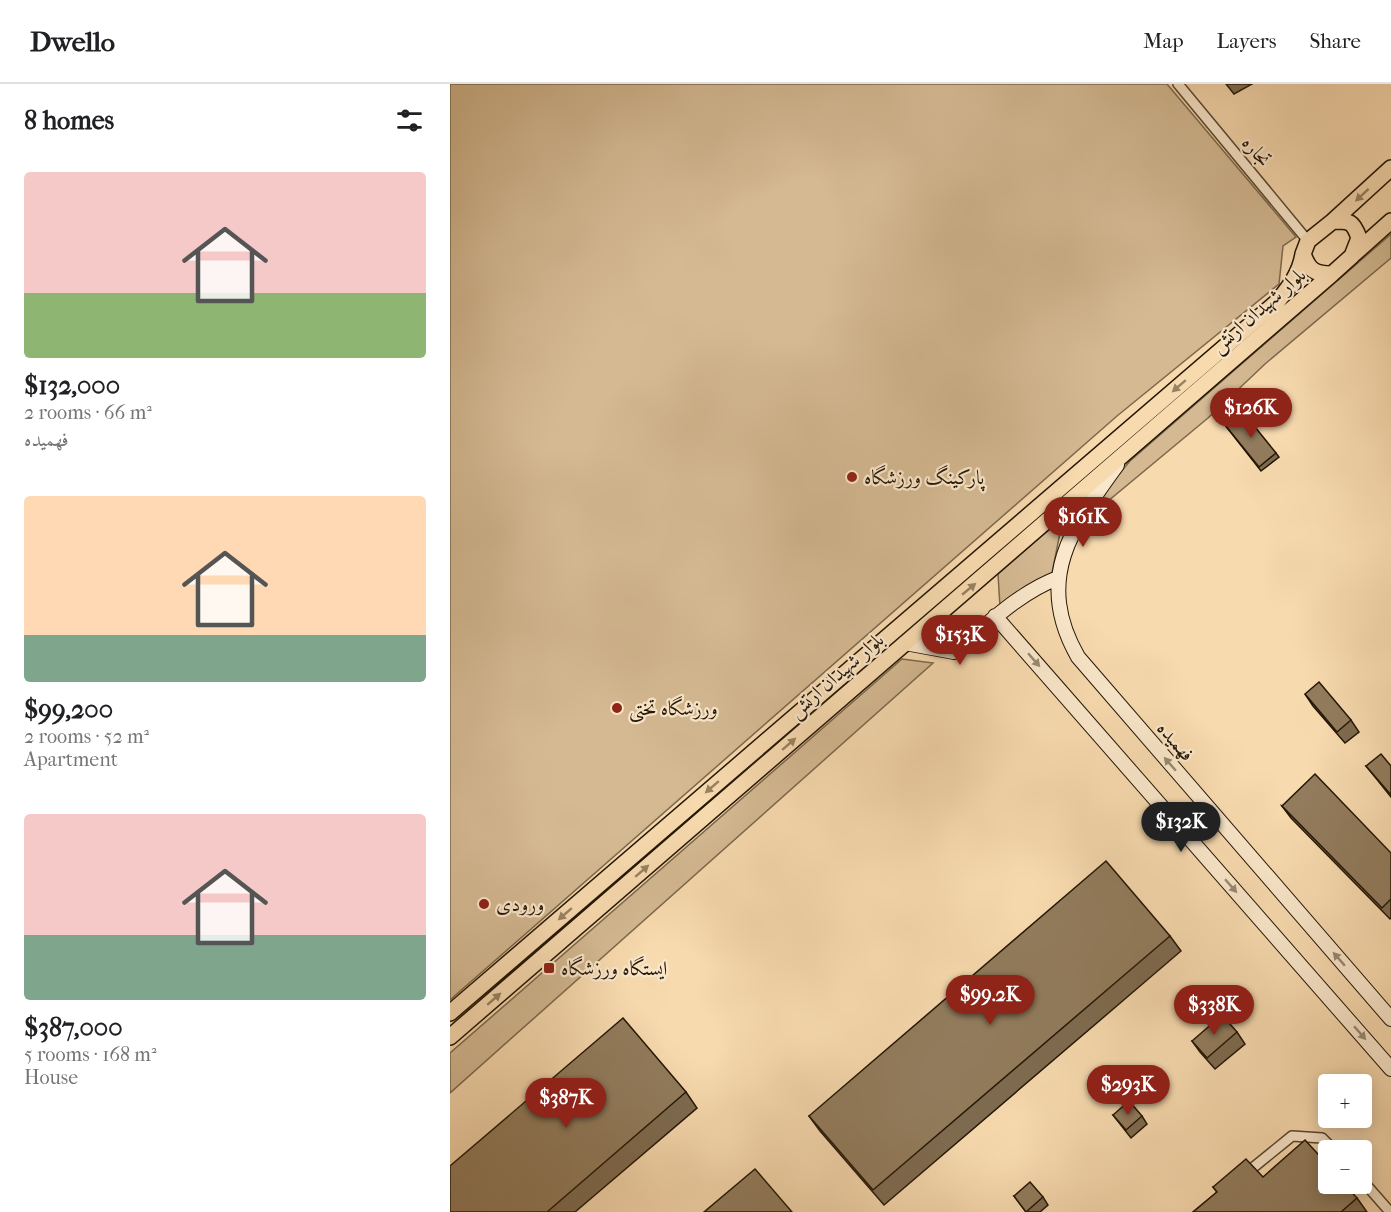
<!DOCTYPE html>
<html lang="en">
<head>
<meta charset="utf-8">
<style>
  :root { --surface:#fff; --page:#f6f6f6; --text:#202124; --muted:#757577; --line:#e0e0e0; --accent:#8f2418 }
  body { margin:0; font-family:"IM FELL French Canon",Amiri,serif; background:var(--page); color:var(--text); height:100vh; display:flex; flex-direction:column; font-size:22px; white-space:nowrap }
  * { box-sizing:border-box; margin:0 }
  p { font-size:20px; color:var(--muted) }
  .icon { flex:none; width:33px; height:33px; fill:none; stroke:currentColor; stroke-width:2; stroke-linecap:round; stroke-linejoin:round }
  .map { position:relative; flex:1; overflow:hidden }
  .drawer { display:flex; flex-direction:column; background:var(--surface); width:450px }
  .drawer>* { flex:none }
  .buttons { position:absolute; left:868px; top:990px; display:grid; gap:12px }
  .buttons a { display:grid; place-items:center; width:54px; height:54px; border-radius:6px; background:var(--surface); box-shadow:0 3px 15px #0003; font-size:30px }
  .price { position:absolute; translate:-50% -51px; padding:0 14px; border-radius:21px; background:var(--accent); color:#fff; font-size:20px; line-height:39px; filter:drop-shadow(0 2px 3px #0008) }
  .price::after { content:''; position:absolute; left:50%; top:36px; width:18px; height:14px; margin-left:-9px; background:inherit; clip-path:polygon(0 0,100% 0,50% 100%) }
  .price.current { background:#222; color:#fff }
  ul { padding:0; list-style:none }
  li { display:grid; align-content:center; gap:12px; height:318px; padding:0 24px }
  li span { display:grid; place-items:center; height:186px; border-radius:6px; color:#555 }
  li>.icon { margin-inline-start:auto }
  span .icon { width:108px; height:108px; fill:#fffc; stroke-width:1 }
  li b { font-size:26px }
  h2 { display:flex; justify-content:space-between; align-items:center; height:72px; padding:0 24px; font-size:26px }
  header { display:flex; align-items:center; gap:36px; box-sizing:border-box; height:84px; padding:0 30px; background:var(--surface); border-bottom:2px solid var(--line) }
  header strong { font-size:28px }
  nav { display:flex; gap:33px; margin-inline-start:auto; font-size:21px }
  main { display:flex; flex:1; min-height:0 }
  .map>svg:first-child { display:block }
  .green { fill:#d4b992; stroke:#7c684c; stroke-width:1.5 }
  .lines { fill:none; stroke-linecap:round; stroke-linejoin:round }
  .street-casing { stroke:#584730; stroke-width:12 }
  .secondary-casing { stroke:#231605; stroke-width:16 }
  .primary-casing { stroke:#231605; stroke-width:18 }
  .street { stroke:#fae7cb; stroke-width:9 }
  .secondary { stroke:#fae7cb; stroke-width:14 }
  .primary { stroke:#f8daaf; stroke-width:15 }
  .wall { fill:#7e6b50; stroke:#231605; stroke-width:1.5 }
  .building { fill:#927c5d; stroke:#231605; stroke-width:1.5 }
  .oneway { fill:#988262 }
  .oneway2 { fill:#998972 }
  .poi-dot { fill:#8f2418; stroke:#fae7cb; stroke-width:2 }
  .labels { text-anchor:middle; stroke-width:4.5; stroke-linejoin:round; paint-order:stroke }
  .street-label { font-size:20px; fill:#231605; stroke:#fae7cb }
  .poi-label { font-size:20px; fill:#231605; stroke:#fae7cb; text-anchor:start }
</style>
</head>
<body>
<header>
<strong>Dwello</strong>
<nav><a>Map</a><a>Layers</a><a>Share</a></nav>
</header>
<main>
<section class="drawer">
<h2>8 homes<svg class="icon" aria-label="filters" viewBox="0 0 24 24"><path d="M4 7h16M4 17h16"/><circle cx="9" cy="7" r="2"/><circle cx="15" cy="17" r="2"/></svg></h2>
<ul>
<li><span style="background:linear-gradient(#f6c9c9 65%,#8fb573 0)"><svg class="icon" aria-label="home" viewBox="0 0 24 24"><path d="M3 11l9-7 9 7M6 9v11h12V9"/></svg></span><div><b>$132,000</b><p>2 rooms · 66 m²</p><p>فهمیده</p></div></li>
<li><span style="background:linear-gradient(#ffd9b3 75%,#7fa58c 0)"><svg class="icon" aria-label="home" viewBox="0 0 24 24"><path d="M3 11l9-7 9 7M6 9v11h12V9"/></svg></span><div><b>$99,200</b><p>2 rooms · 52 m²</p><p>Apartment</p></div></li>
<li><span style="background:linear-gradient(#f6c9c9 65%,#7fa58c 0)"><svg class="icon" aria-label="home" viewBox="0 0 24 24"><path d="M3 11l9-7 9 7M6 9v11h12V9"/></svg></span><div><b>$387,000</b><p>5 rooms · 168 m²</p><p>House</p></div></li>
</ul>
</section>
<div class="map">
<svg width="941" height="1128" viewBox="0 0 941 1128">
  <rect width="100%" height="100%" fill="#f8daaf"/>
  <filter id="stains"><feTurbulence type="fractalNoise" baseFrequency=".00333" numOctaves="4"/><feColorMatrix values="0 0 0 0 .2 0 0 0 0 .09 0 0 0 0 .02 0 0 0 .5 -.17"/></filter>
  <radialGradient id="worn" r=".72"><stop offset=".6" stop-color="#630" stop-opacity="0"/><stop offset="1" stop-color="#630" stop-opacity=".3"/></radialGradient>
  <path class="green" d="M0,0h717l129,153 -13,9 -4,38 -162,132 -667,584z
    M941,150v24l-126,106 -57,54 -100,83 -15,4 37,-44z
    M612,439l-10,50 -52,34 -2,-33 53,-48z
    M452,575l31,4 -483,430v-40z"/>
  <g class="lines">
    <g class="street-casing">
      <path id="street" d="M728,0l130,157
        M794,1091l48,-39 30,2 12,12
        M912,1096l28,32"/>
    </g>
    <g class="secondary-casing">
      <path id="secondary" d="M667,381c-46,63 -83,115 -39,192l313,362
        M545,532l396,453
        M455,559l49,9c32,-26 64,-59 104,-74"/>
    </g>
    <g class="primary-casing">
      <path id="primary" d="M883,137c17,0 20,0 26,17l-7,18 -20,18c-18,0 -23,-4 -29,-20l5,-13z
        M883,137l58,-53
        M904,170l37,-33
        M0,929l828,-712c12,-15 22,-28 25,-47
        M0,953l882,-763"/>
    </g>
    <use href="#street" class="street"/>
    <use href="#secondary" class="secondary"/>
    <use href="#primary" class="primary"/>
  </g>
  <path class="wall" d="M776,0h26l-18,10z
    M775,341l51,28 3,4 -18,14z
    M855,610l46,26 8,12 -14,11 -32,-37z
    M916,682h25v31l-16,-20z
    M832,722l109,47v65l-1,1 -99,-101z
    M720,852l11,15 -297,254 -64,-74 -11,-15z
    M787,948l8,12 -30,25 -15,-17 -8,-11z
    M236,1008l11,16 -122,104h-125z
    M663,1031l29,1 5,8 -16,14z
    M813,1093l94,21 10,14h-174l24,-20 -4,-5z
    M564,1112l29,1 5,8 -8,7h-14z"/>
  <path class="building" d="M792,327l34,42 -17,14 -34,-42z
    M869,598l32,38 -14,12 -32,-38z
    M931,670l10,12v29l-25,-29z
    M865,690l76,79v46l-9,9 -100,-102z
    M656,777l64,75 -297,254 -64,-74z
    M772,931l15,17 -30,26 -15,-17z
    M173,934l63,74 -139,120h-97v-46z
    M679,1017l13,15 -16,14 -13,-15z
    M855,1056l24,26v18h15l13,14 -16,14h-148l24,-20 -4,-5 33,-28 17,18z
    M305,1085l37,43h-88z
    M580,1098l13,15 -17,15 -12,-16z"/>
  <defs><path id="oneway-solid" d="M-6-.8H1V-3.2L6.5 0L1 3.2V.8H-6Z" transform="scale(1.5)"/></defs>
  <g class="oneway">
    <use href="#oneway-solid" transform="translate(912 111) rotate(137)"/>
    <use href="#oneway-solid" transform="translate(729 302) rotate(139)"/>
    <use href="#oneway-solid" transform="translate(519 505) rotate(-40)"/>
    <use href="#oneway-solid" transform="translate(339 660) rotate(-41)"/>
    <use href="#oneway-solid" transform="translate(262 703) rotate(139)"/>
    <use href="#oneway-solid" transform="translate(192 787) rotate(-41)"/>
    <use href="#oneway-solid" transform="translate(115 830) rotate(139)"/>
    <use href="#oneway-solid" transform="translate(44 915) rotate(-41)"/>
  </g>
  <g class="oneway2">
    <use href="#oneway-solid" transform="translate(584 576) rotate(49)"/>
    <use href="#oneway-solid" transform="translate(720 680) rotate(-131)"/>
    <use href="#oneway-solid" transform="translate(781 802) rotate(49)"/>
    <use href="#oneway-solid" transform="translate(889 875) rotate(-131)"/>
    <use href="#oneway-solid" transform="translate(910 949) rotate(49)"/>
  </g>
  <g class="poi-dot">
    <circle cx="402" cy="393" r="6"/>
    <circle cx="167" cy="624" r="6"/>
    <circle cx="34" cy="820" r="6"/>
    <rect x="93" y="878" width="12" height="12" rx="3"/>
  </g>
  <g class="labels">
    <g class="street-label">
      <text transform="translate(807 67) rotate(50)" y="7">تجاره</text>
      <text transform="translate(808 226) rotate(-41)" y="7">بلوار شهیدان ارتش</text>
      <text transform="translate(386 591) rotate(-41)" y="7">بلوار شهیدان ارتش</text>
      <text transform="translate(726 657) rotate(49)" y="7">فهمیده</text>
    </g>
    <g class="poi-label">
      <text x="414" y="400">پارکینگ ورزشگاه</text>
      <text x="179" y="631">ورزشگاه تختی</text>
      <text x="46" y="827">ورودی</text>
      <text x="111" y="891">ایستگاه ورزشگاه</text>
    </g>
  </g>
  <rect width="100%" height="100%" filter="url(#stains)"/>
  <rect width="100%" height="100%" fill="url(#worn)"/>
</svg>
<div class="buttons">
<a>+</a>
<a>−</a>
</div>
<b class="price" style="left:801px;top:355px">$126K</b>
<b class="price" style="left:633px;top:464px">$161K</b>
<b class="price" style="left:510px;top:582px">$153K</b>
<b class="price current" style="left:731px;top:769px">$132K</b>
<b class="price" style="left:540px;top:942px">$99.2K</b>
<b class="price" style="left:764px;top:952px">$338K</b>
<b class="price" style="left:678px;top:1032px">$293K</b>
<b class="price" style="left:116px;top:1045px">$387K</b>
</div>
</main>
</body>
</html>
